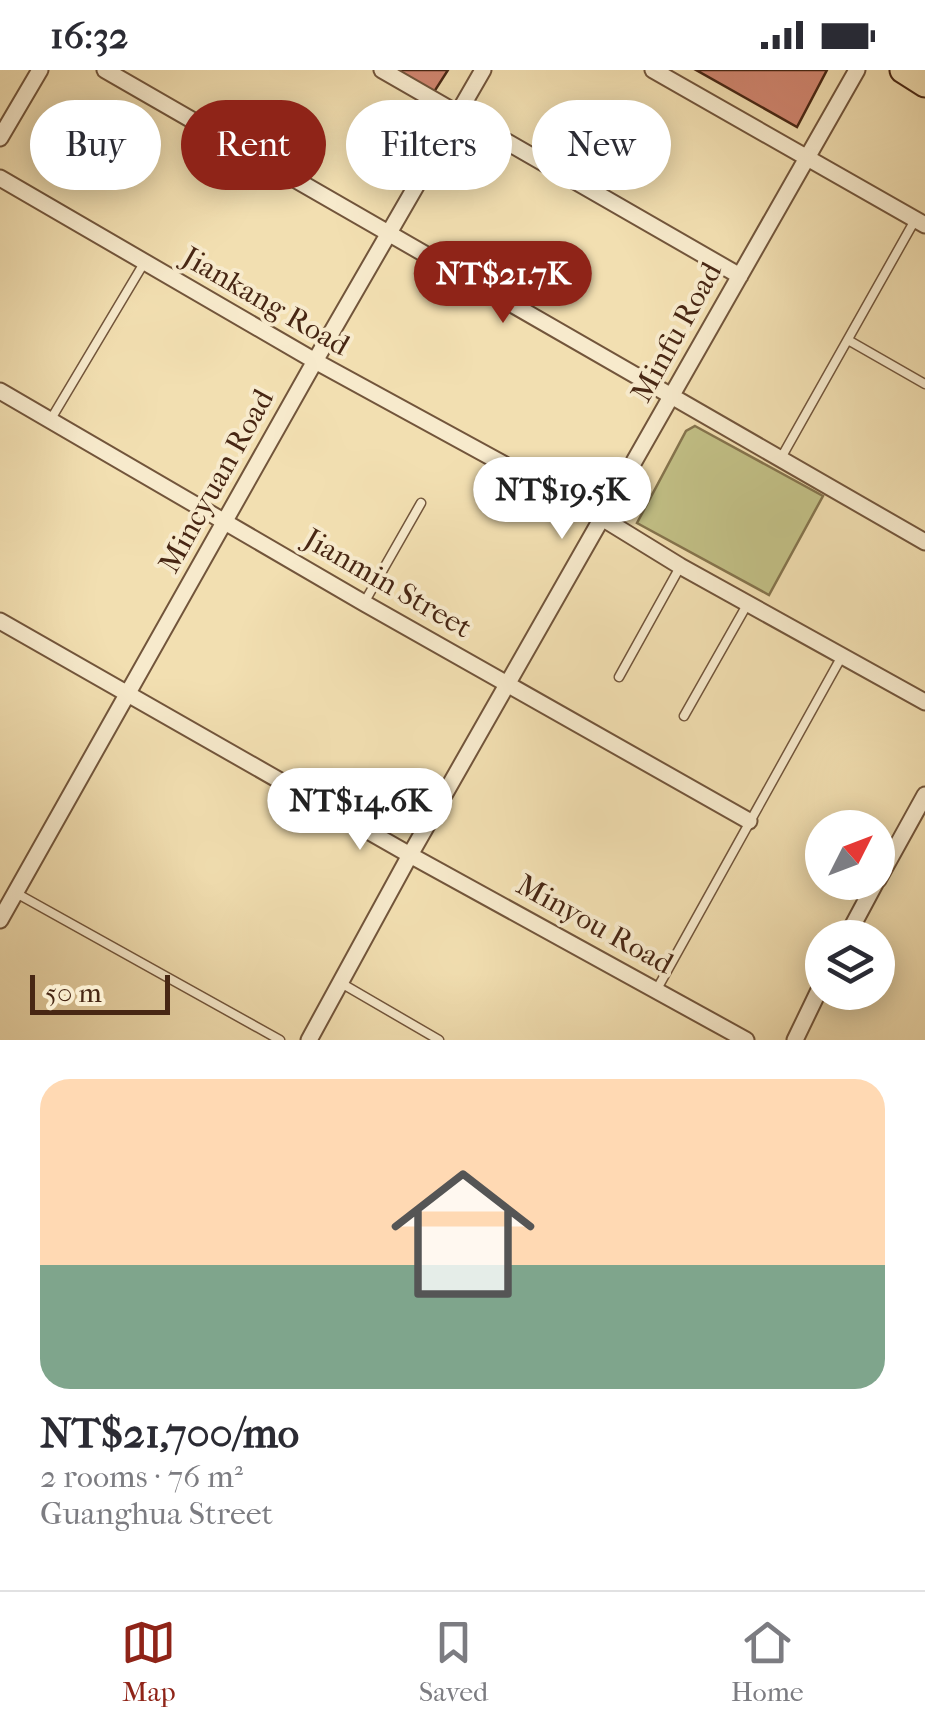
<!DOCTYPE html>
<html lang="en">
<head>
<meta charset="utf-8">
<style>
  :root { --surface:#fff; --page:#f2f2f3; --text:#2b2b33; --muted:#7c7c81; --line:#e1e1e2; --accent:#8f2418 }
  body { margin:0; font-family:"IM FELL French Canon",serif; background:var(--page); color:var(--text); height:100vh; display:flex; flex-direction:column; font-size:38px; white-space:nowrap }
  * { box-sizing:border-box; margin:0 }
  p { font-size:32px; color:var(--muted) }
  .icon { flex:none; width:55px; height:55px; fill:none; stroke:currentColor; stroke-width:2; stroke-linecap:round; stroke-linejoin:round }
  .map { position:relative; height:970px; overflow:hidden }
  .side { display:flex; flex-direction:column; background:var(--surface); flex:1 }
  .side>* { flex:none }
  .guide { position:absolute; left:30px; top:30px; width:865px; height:90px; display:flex; gap:20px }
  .needle { width:65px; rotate:48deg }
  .tools { position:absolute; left:805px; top:740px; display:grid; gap:20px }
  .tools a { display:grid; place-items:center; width:90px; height:90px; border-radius:50%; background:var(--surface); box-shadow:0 5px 25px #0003; font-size:50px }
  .scale { position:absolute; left:30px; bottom:25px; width:140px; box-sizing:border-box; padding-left:10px; border:5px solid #482714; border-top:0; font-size:28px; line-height:35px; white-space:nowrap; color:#482714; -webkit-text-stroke:8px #f7eacc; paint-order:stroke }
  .price { position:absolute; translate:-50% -85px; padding:0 22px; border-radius:35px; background:#fff; color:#222; font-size:32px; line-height:65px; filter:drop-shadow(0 2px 5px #0008) }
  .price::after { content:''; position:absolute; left:50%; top:60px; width:30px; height:22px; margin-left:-15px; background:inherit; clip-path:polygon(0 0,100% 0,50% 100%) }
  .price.selected { background:var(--accent); color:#fff }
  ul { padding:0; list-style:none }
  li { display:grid; align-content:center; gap:20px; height:530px; padding:0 40px }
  li span { display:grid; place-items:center; height:310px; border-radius:30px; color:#555 }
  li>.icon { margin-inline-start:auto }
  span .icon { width:180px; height:180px; fill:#fffc; stroke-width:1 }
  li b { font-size:42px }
  .pill { padding:0 35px; border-radius:45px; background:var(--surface); box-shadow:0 5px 25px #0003; font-size:35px; line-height:90px }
  .pill.selected { background:var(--accent); color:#fff }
  .status { display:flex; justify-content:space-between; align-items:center; height:70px; padding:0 50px; background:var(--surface); direction:ltr }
  .status svg { height:28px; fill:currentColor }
  .tab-bar { display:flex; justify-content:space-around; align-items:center; height:140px; border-top:2px solid var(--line); background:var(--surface); font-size:28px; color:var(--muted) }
  .tab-bar a { display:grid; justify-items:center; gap:5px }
  .tab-bar .selected { color:var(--accent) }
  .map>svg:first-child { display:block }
  .green { fill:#c2c086; stroke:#85744d; stroke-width:2.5 }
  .building { fill:#d18670; stroke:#482714; stroke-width:2.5 }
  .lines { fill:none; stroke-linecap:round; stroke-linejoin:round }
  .service-casing { stroke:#72553b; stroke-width:11 }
  .minor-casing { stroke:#72553b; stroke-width:19 }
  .primary-casing { stroke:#482714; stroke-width:29 }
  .service { stroke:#f7eacc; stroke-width:8 }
  .minor { stroke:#f7eacc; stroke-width:15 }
  .primary { stroke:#f2dfb1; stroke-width:25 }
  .labels { text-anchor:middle; stroke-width:8; stroke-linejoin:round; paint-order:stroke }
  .street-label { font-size:30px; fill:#482714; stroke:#f7eacc }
</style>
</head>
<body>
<div class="status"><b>16:32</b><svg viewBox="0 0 49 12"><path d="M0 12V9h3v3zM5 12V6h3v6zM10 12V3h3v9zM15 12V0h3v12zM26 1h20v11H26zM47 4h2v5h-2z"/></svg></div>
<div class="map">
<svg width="925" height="970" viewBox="0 0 925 970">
  <rect width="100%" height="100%" fill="#f2dfb1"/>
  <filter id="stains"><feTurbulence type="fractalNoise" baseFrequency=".002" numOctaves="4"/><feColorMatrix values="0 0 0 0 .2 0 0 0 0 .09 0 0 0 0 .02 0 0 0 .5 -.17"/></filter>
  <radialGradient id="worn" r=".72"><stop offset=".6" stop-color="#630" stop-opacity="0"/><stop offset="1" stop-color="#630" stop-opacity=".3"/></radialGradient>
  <path class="green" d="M695,356l128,70 -54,99 -132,-72 49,-92z"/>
  <path class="building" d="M389,0h59l-14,22z
    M696,0h131l-30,57z"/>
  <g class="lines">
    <g class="service-casing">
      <path id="service" d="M848,270l77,44
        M51,349l93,-156
        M781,388l134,-238
        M364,533l57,-100
        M619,607l61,-110
        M684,646l64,-113
        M16,823l264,147
        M341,913l98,57
        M657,919l185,-333"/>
    </g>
    <g class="minor-casing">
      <path id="minor" d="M105,0l820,472
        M382,0l358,206
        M653,0l272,155
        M0,68l40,-68
        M0,108l315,183 287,157 78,48 245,136
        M0,321l364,212 385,218
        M0,551l410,234 336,185
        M878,810l47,-85
        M0,850l315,-559 168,-291
        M846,868l30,-56
        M309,970l101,-185 447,-785
        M795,970l27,-56"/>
    </g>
    <g class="primary-casing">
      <path id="primary" d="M903,0l22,14"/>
    </g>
    <use href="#service" class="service"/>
    <use href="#minor" class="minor"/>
    <use href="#primary" class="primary"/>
  </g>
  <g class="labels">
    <g class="street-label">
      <text transform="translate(266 231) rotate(30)" y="10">Jiankang Road</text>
      <text transform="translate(676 262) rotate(-61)" y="10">Minfu Road</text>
      <text transform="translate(216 411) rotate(-61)" y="10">Mincyuan Road</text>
      <text transform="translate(388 513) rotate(30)" y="10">Jianmin Street</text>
      <text transform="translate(595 854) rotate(29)" y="10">Minyou Road</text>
    </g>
  </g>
  <rect width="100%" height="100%" filter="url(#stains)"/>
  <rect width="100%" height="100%" fill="url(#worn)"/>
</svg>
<div class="tools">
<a><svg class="needle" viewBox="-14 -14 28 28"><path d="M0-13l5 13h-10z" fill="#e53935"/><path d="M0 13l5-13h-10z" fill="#7c7c81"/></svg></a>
<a><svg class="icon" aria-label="layers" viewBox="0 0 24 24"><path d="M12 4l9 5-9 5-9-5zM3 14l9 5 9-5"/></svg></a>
</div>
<div class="scale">50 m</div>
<b class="price selected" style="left:503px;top:256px">NT$21.7K</b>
<b class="price" style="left:562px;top:472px">NT$19.5K</b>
<b class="price" style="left:360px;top:783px">NT$14.6K</b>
<div class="guide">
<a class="pill">Buy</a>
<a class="pill selected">Rent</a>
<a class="pill">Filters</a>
<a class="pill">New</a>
</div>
</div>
<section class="side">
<ul>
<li><span style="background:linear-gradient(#ffd9b3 60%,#7fa58c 0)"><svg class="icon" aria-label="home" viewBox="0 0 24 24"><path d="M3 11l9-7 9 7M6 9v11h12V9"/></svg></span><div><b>NT$21,700/mo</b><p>2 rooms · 76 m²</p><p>Guanghua Street</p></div></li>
</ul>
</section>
<nav class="tab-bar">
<a class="selected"><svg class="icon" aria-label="map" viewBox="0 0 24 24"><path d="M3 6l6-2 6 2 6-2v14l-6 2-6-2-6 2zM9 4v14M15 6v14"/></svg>Map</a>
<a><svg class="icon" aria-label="saved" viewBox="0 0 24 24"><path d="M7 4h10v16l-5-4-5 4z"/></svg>Saved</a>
<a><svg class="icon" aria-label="home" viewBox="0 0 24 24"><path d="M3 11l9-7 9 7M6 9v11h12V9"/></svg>Home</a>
</nav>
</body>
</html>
